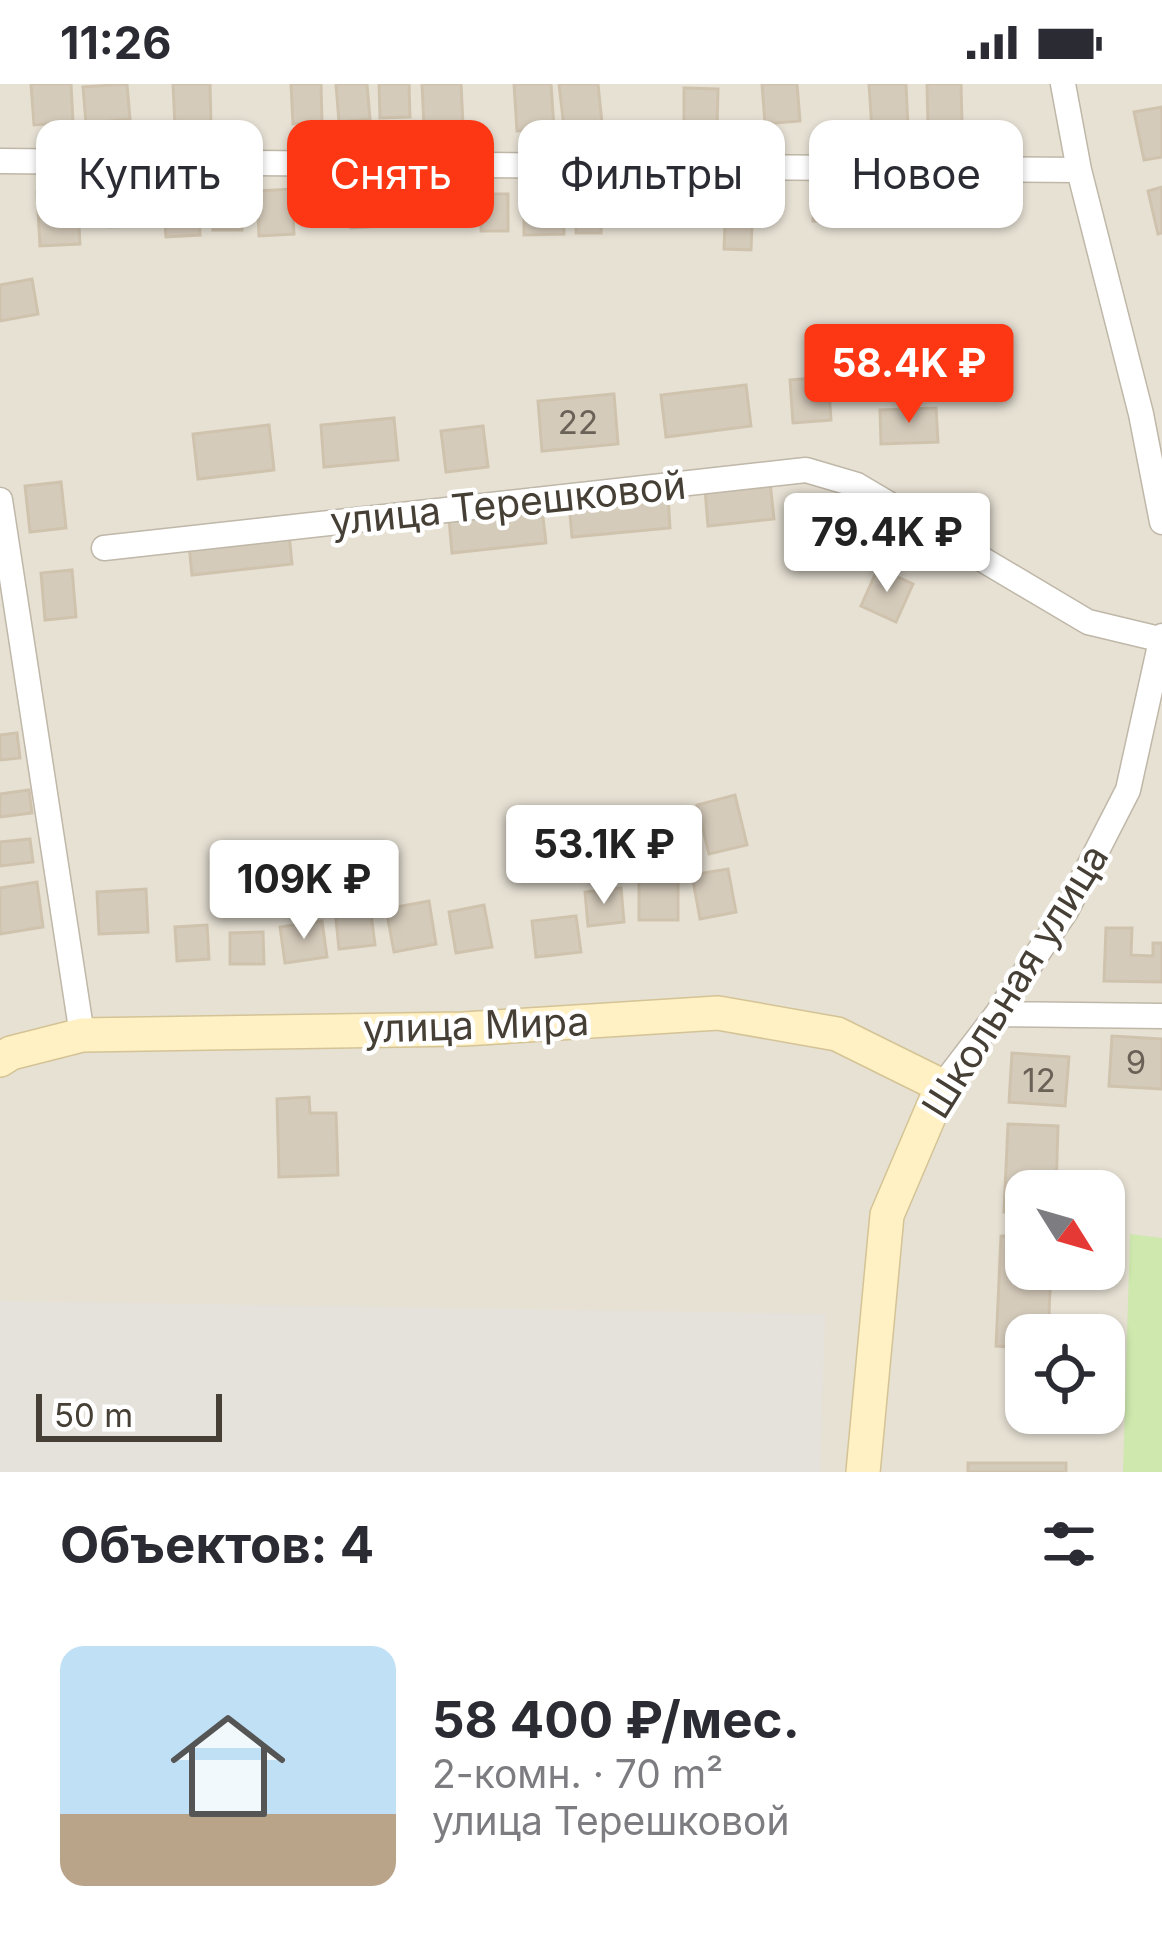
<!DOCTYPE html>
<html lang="ru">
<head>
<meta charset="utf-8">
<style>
  :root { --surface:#fff; --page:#f2f2f3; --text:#2b2b33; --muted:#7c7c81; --line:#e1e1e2; --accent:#fd3714 }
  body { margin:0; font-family:Inter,sans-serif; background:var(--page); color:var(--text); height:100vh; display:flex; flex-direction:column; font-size:45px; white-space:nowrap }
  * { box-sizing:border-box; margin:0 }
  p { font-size:39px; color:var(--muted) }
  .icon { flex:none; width:66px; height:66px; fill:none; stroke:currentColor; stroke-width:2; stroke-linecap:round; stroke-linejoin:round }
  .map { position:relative; height:1388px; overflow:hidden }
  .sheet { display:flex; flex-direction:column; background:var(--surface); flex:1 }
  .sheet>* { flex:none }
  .hud { position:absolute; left:36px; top:36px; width:1092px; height:108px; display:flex; gap:24px }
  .needle { width:78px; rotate:127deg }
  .fabs { position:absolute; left:1005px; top:1086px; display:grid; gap:24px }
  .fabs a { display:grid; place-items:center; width:120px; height:120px; border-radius:24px; background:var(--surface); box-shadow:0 3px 9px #0004; font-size:60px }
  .scale { position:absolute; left:36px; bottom:30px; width:186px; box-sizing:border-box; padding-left:12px; border:6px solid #463f35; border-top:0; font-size:33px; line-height:42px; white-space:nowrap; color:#463f35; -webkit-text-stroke:9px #fff; paint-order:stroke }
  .price { position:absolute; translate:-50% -102px; padding:0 27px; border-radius:12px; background:#fff; color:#222; font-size:39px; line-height:78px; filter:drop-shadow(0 3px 6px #0008) }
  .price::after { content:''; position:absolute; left:50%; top:72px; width:36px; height:27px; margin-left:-18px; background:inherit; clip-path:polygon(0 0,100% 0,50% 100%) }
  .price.selected { background:var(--accent); color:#fff }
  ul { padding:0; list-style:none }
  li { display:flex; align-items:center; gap:36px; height:300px; padding:0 60px }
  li+li { border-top:3px solid var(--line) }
  li span { display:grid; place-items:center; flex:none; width:336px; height:240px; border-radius:24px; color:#555 }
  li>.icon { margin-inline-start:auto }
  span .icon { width:144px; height:144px; fill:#fffc; stroke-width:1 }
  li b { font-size:51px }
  h2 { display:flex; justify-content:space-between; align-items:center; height:144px; padding:0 60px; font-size:51px }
  .pill { padding:0 42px; border-radius:24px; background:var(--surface); box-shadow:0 3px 9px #0004; font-size:42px; line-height:108px }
  .pill.selected { background:var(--accent); color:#fff }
  .status { display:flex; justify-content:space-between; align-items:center; height:84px; padding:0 60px; background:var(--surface); direction:ltr }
  .status svg { height:33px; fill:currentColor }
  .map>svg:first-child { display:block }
  .residential { fill:#e7e1d4; fill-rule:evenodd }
  .industrial { fill:#e5e1db }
  .green { fill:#cee8ae }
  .building { fill:#d5cbbb; stroke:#d0c3ae; stroke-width:3 }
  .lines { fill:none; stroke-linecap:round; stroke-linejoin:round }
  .street-casing { stroke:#bfb7a8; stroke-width:27 }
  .secondary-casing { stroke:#d4c395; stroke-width:36 }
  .street { stroke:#fff; stroke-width:24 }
  .secondary { stroke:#fff1c4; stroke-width:33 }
  .labels { text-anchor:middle; stroke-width:9; stroke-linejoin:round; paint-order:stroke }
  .number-label { font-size:33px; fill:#6a6256 }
  .street-label { font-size:39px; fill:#463f35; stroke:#fff }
</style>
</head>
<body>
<div class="status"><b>11:26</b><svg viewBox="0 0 49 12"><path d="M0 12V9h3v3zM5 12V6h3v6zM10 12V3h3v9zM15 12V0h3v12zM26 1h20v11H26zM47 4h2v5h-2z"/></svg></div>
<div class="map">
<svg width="1162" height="1388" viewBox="0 0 1162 1388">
  <rect width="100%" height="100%" fill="#f3efe6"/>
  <path class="residential" d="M0,0h1162v1388h-1162zM1026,1107h78v78h-78zM1026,1251h78v78h-78z"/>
  <path class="industrial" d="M0,1217l825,13 -5,158h-820z"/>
  <path class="green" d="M1130,1150l32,4v234h-39z"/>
  <path class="building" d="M31,0h40l2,38 -39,3z
    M127,0l3,35 -44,4 -3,-36z
    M173,0h37l1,41 -36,2z
    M291,0h30l1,38 -29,2z
    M336,0h31l3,35 -31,3z
    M379,0h30l1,33 -30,1z
    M422,0h39l2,40 -39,2z
    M514,0h37l3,45 -37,2z
    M559,0h39l4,39 -38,4z
    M762,0h35l3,37 -35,3z
    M869,0h37l2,45 -36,2z
    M927,0h34l1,39 -34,1z
    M684,4l34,1 -1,40 -33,-1z
    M1162,23v50l-18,3 -10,-48z
    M865,99h38v37l-38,-1z
    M951,101h35v38h-34z
    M815,103l32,2 -2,33 -32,-1z
    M1162,103v46l-4,1 -10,-43z
    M144,104l1,38 -36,1 -1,-37z
    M626,104l41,3 -1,32 -41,-3z
    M292,105l2,45 -35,2 -2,-45z
    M380,105l2,37 -31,2 -2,-38z
    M77,106l3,54 -40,2 -3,-54z
    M198,107l2,44 -34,2 -3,-43z
    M577,108l25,1 -1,40h-25z
    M481,110h27v37h-27z
    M214,111l29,1 -1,34h-29z
    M524,112h40v38l-40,1z
    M726,116l27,1 -2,49 -27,-1z
    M32,195l6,35 -38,7v-36z
    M828,293l3,43 -38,3 -3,-43z
    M746,301l5,41 -85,11 -5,-42z
    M614,310l4,50 -76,7 -4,-50z
    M936,324l2,34 -57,2 -1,-34z
    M394,334l4,42 -74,7 -3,-42z
    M269,341l5,45 -76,9 -5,-45z
    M483,342l5,41 -42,5 -5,-41z
    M61,398l5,46 -36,4 -5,-46z
    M770,398l4,37 -66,7 -3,-37z
    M668,411l2,33 -98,9 -3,-34z
    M542,425l4,34 -94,10 -3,-34z
    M289,450l3,30 -100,11 -3,-30z
    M878,484l35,16 -17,38 -35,-16z
    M72,486l4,47 -31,3 -4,-47z
    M17,649l3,25 -20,2v-25z
    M29,706l3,23 -32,4v-23z
    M735,711l12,50 -38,9 -12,-49z
    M30,755l3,23 -33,4v-24z
    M728,785l8,43 -36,7 -8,-44z
    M639,797h39v39h-39z
    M37,798l6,45 -43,7v-46z
    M621,804l3,34 -36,4 -3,-34z
    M146,805l2,43 -49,2 -2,-42z
    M429,817l7,43 -42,8 -8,-43z
    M484,821l8,42 -36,6 -7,-41z
    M370,822l5,39 -36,4 -4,-39z
    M576,832l5,36 -45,5 -4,-36z
    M322,837l5,36 -42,6 -5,-36z
    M207,841l2,34 -32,2 -2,-34z
    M1106,844h26l-1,27 22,1v-13h9v39l-58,-1z
    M263,848l1,32h-34v-31z
    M1112,952l50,3v50l-53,-3z
    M1012,969l57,4 -4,49 -56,-4z
    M309,1013l1,16h26l2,62 -59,2 -2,-78z
    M1008,1040l50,2 -2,65h-30v22l-22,-1z
    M1001,1152l25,1v32h25l-3,66h-22v13l-30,-2z
    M968,1379h98v9h-98z"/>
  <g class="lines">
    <g class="street-casing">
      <path id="street" d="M1063,0l16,86 62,244 21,108
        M0,77l1079,9
        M0,416l82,535
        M104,464l702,-78 51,15 231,137 71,17
        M997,930l165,2
        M942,1002l55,-72 69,-103 62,-121 34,-154"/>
    </g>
    <g class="secondary-casing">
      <path id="secondary" d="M0,976l11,-7 71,-18 382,-6 254,-16 119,21 105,52 -55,129 -24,257"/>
    </g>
    <use href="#street" class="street"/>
    <use href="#secondary" class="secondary"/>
  </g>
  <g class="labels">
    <g class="number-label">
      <text x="578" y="350">22</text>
      <text x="1136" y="990">9</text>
      <text x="1039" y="1008">12</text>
    </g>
    <g class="street-label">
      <text transform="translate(508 419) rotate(-6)" y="14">улица Терешковой</text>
      <text transform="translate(1015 897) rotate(-58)" y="14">Школьная улица</text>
      <text transform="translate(476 941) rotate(-2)" y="14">улица Мира</text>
    </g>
  </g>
</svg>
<div class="fabs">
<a><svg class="needle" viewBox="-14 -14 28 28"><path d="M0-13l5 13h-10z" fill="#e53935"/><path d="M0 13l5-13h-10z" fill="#7c7c81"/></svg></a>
<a><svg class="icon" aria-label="locate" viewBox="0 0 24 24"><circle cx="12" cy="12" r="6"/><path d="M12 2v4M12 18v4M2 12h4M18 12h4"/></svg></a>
</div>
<div class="scale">50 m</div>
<b class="price selected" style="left:909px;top:342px">58.4K ₽</b>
<b class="price" style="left:887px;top:511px">79.4K ₽</b>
<b class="price" style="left:604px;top:823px">53.1K ₽</b>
<b class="price" style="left:304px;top:858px">109K ₽</b>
<div class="hud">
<a class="pill">Купить</a>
<a class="pill selected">Снять</a>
<a class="pill">Фильтры</a>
<a class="pill">Новое</a>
</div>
</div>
<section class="sheet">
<h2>Объектов: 4<svg class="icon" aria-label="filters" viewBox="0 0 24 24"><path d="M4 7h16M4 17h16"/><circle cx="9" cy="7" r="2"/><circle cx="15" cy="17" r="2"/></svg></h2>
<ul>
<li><span style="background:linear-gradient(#bfe0f5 70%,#b9a48a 0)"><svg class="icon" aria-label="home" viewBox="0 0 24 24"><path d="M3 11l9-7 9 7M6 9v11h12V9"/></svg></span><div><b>58 400 ₽/мес.</b><p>2-комн. · 70 m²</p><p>улица Терешковой</p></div></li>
</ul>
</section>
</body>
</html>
